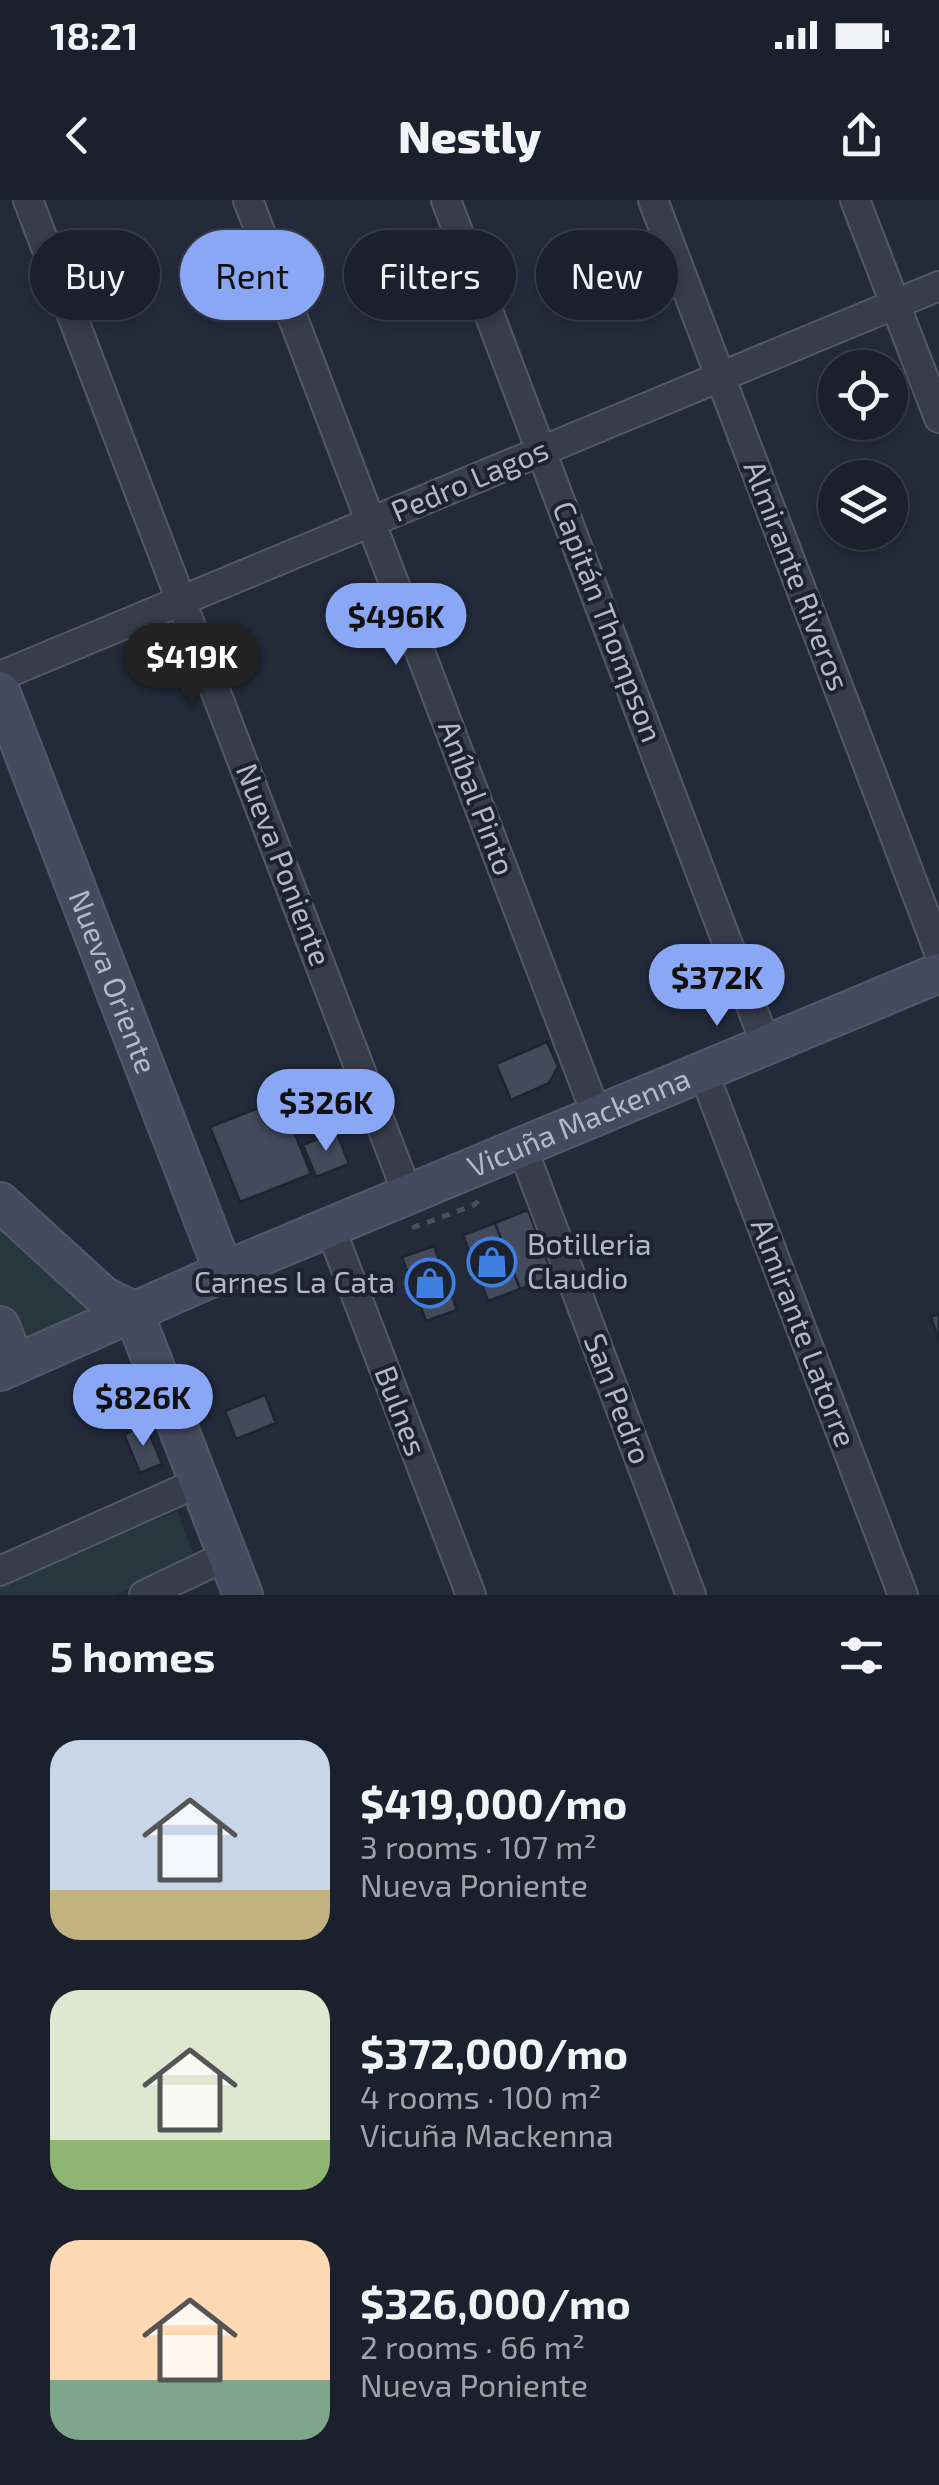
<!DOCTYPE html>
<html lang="en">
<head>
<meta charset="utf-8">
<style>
  :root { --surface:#1a202c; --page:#232834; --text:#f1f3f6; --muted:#9fa3a9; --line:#383e48; --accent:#89a7f4 }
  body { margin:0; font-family:"Exo 2",sans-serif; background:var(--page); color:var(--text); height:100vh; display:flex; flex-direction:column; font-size:38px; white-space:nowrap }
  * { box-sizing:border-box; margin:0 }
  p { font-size:32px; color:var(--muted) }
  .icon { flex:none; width:55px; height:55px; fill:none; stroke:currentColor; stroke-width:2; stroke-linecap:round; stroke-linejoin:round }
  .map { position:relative; height:1395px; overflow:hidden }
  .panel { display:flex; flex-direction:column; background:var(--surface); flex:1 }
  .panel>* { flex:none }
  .banner { position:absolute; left:30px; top:30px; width:880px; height:90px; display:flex; gap:20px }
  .tools { position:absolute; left:818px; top:150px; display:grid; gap:20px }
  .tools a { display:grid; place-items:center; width:90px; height:90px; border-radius:50%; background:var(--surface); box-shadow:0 5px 15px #0003,0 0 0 2px var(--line); font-size:50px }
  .price { position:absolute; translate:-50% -85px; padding:0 22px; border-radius:35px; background:var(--accent); color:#111; font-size:32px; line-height:65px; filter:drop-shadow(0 2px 5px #0008) }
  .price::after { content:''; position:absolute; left:50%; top:60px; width:30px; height:22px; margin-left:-15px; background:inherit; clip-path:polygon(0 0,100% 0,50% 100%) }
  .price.current { background:#222; color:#fff }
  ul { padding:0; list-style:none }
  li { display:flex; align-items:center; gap:30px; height:250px; padding:0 50px }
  li span { display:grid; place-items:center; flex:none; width:280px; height:200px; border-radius:30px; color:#555 }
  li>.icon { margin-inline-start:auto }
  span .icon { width:120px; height:120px; fill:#fffc; stroke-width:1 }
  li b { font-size:42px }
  h2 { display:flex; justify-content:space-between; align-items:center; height:120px; padding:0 50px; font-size:42px }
  .tag { padding:0 35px; border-radius:45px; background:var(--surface); box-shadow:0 5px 15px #0003,0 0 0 2px var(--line); font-size:35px; line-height:90px }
  .tag.current { background:var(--accent); color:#111 }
  .status { display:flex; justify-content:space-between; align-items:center; height:70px; padding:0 50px; background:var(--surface); direction:ltr }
  .status svg { height:28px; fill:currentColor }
  header { display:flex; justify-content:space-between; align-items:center; height:130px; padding:0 50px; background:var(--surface); font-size:45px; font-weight:800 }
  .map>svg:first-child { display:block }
  .green { fill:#26383d }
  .building { fill:#424a5c; stroke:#1e2432; stroke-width:2.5 }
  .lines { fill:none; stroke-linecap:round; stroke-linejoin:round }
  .street-casing { stroke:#525866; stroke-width:32 }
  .secondary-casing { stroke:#525866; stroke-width:42 }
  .path { stroke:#435459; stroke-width:5; stroke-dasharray:8 8; stroke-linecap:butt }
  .street { stroke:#373d4b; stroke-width:28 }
  .secondary { stroke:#454b5e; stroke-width:38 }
  .labels { text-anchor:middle; stroke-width:8; stroke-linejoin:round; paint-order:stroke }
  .street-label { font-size:30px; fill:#b2b8c7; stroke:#1c2230 }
  .poi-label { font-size:30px; fill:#b2b8c7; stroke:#1c2230; text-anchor:start }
</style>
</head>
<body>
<div class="status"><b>18:21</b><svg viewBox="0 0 49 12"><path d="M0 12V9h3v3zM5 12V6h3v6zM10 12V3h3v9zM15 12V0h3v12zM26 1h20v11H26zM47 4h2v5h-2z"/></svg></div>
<header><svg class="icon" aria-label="back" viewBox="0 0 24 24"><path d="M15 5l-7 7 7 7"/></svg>Nestly<svg class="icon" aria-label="share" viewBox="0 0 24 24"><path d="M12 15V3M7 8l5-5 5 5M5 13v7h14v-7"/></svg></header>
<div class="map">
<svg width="939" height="1395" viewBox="0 0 939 1395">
  <rect width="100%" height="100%" fill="#232b3b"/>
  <path class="green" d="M0,1028l96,80 -96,44z
    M177,1311l18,48 -79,36h-116v-11z"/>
  <path class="building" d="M547,842l11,24 -9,17 -38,17 -15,-36z
    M281,899l30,75 -71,28 -30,-75z
    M336,931l13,33 -33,13 -13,-32z
    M528,1010l25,66 -33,13 -25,-66z
    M495,1023l25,66 -32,12 -25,-66z
    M434,1046l23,64 -31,11 -24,-64z
    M939,1114v26l-8,-23z
    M265,1195l11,28 -40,16 -11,-28z
    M146,1225l16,39 -22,9 -16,-39z"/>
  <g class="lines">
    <g class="street-casing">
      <path id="street" d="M28,0l380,995
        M248,0l349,916
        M446,0l320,845
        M653,0l286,752
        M855,0l84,218
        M0,476l939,-390
        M703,871l200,524
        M522,947l169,448
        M330,1027l141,368
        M0,1371l199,-89
        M144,1395l84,-40"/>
    </g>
    <g class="secondary-casing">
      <g id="secondary">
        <path id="s1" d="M0,491l224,581"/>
        <path d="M0,1002l103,94 30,15"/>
        <path d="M133,1111l110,284"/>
        <path d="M0,1126l15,38"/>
        <path id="s2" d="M0,1171l251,-111 688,-287"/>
      </g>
    </g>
    <path class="path" d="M412,1028l62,-23 9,-8"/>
    <use href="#street" class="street"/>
    <use href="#secondary" class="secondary"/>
  </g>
  <defs>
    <g id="shop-ring" transform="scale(2.5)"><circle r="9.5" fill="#1c2230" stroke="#3f7fe0" stroke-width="1.5"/><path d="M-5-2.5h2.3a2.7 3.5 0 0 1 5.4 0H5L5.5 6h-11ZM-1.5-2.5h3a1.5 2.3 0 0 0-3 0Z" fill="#3f7fe0"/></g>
  </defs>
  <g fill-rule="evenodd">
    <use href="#shop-ring" x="492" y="1062"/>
    <use href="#shop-ring" x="430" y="1083"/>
  </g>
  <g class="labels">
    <g class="street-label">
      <text transform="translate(470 281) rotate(-23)" y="10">Pedro Lagos</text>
      <text transform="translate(796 376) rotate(69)" y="10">Almirante Riveros</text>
      <text transform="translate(607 422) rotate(69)" y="10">Capitán Thompson</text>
      <text transform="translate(476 598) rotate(69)" y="10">Aníbal Pinto</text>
      <text transform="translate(283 665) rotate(69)" y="10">Nueva Poniente</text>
      <text dy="10" stroke="none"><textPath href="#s1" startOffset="312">Nueva Oriente</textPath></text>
      <text dy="10" stroke="none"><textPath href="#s2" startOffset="630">Vicuña Mackenna</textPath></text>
      <text transform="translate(803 1133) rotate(69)" y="10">Almirante Latorre</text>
      <text transform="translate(617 1199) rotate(69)" y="10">San Pedro</text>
      <text transform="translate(400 1211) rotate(69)" y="10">Bulnes</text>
    </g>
    <g class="poi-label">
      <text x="527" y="1055">Botilleria<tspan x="527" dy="34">Claudio</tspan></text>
      <text x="395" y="1093" text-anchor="end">Carnes La Cata</text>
    </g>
  </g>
</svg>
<div class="tools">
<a><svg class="icon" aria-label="locate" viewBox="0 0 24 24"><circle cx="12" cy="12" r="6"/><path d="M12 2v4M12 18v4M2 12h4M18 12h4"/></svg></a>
<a><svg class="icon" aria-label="layers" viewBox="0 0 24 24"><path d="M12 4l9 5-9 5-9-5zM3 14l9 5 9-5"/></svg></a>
</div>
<b class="price" style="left:396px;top:468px">$496K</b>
<b class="price current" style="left:192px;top:508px">$419K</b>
<b class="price" style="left:717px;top:829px">$372K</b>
<b class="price" style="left:326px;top:954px">$326K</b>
<b class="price" style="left:143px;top:1249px">$826K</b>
<div class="banner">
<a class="tag">Buy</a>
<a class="tag current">Rent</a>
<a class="tag">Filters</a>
<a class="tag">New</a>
</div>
</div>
<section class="panel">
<h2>5 homes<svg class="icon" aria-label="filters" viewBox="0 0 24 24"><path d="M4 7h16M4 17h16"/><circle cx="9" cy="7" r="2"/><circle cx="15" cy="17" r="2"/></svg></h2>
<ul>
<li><span style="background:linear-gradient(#c9d6e8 75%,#c2b280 0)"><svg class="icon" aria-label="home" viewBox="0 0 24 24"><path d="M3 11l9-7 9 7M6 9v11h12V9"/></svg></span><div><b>$419,000/mo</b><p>3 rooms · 107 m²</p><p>Nueva Poniente</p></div></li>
<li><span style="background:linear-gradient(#dfe7d0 75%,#8fb573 0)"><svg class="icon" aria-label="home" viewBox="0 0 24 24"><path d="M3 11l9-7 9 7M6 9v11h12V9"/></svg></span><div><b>$372,000/mo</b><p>4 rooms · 100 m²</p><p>Vicuña Mackenna</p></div></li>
<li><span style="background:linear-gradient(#ffd9b3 70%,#7fa58c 0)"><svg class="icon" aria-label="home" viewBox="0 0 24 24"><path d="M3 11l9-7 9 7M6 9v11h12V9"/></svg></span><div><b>$326,000/mo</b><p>2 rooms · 66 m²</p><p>Nueva Poniente</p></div></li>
</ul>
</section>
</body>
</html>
